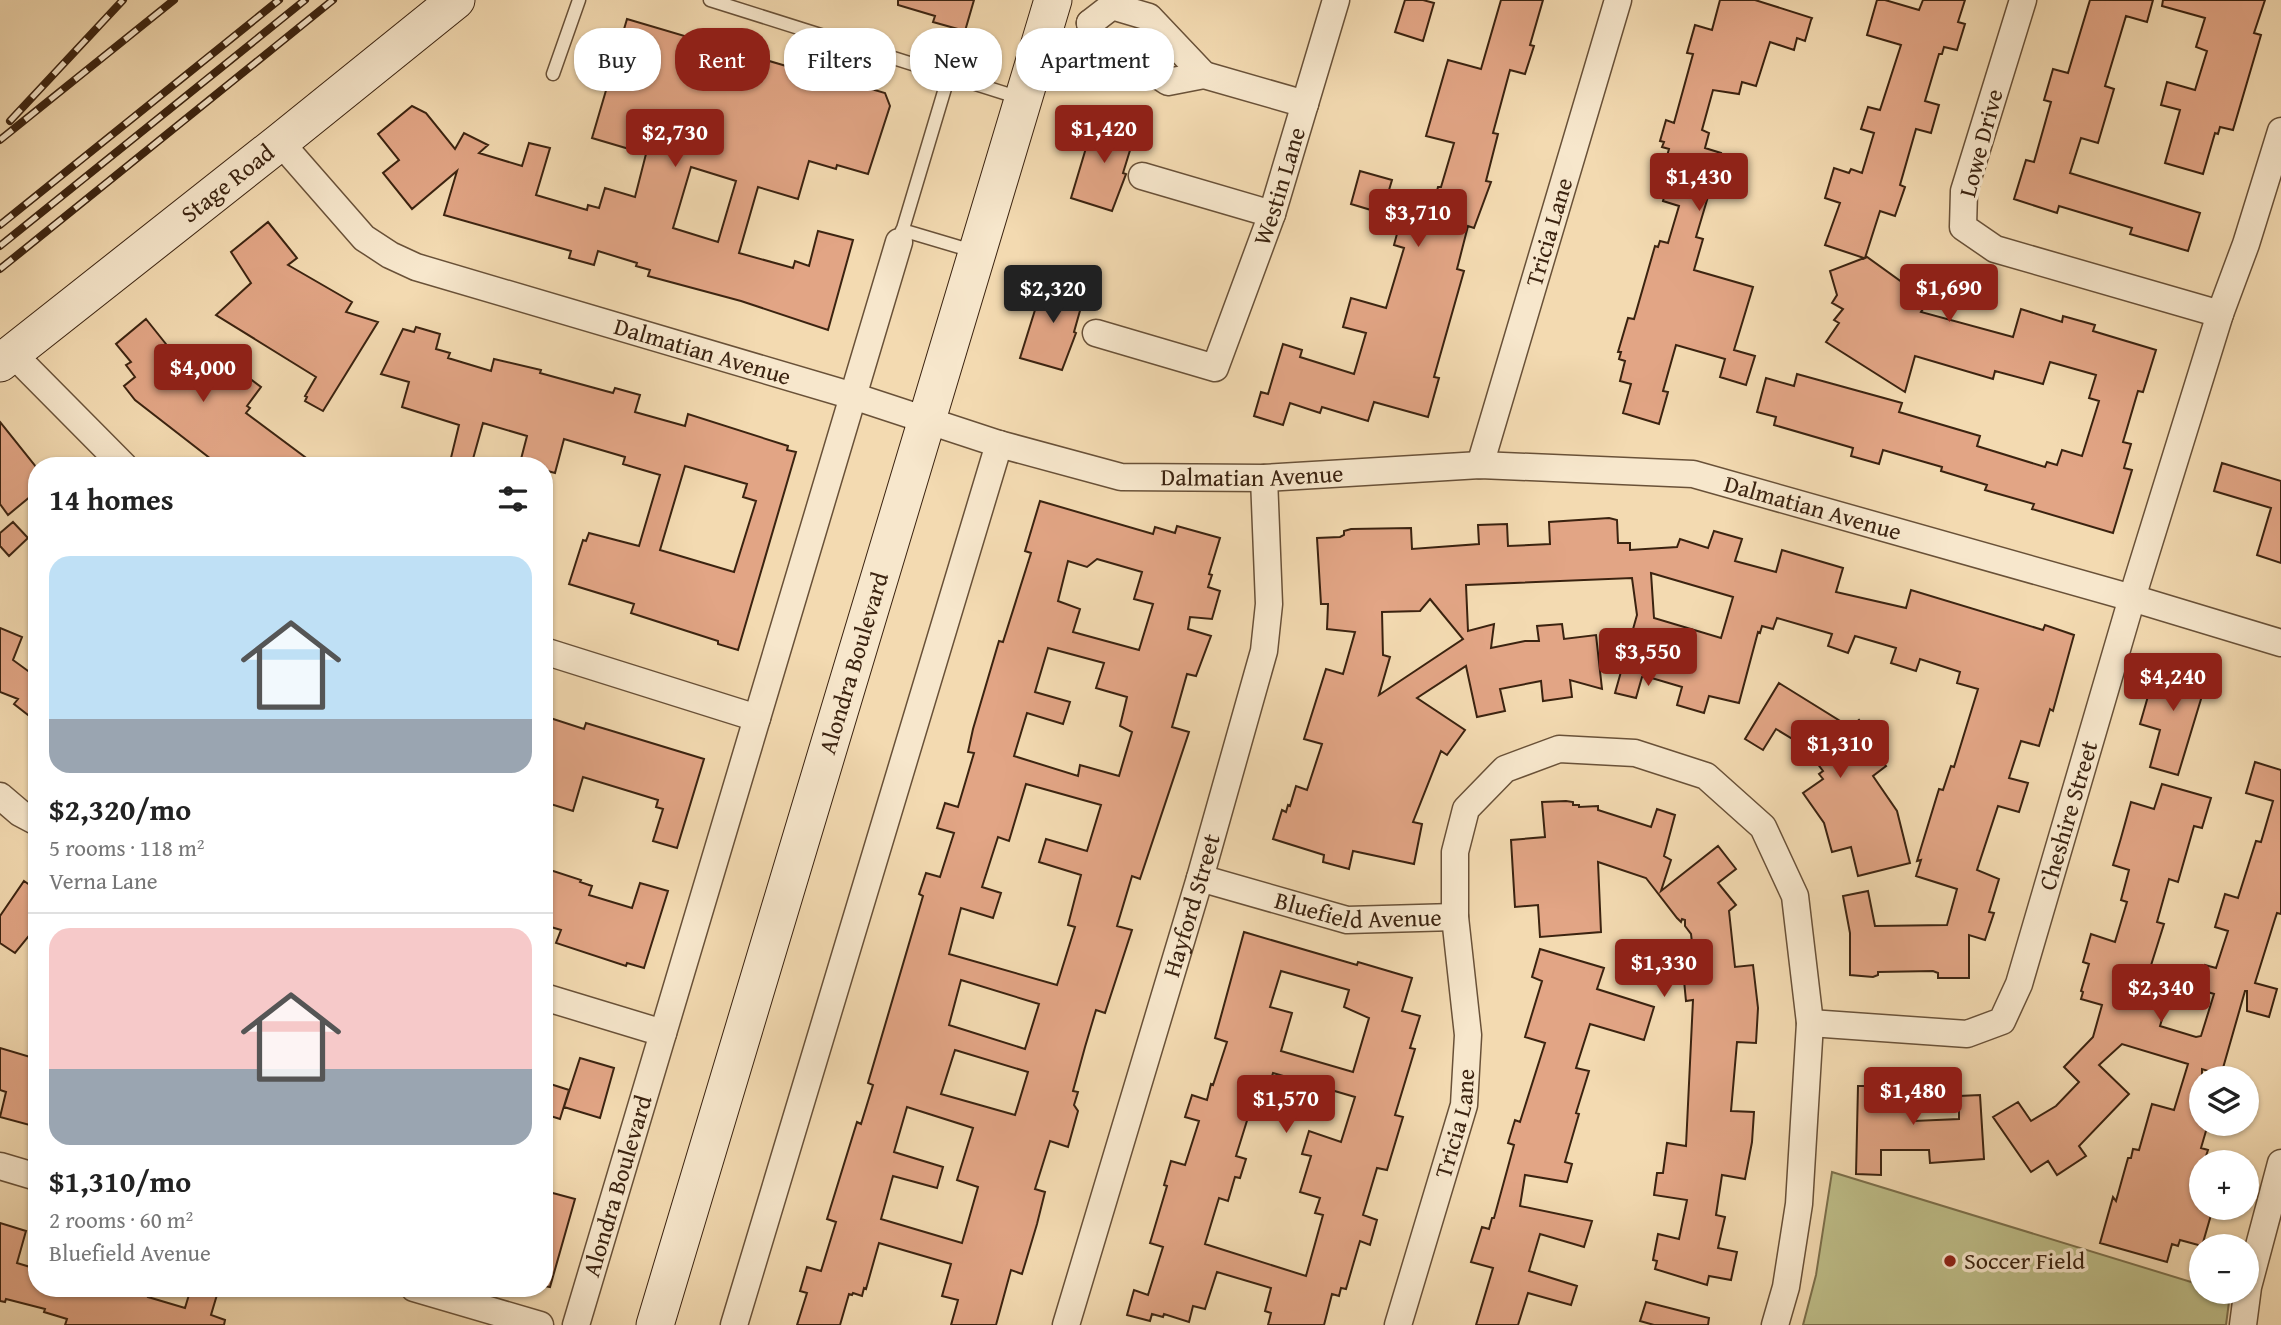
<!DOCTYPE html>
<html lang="en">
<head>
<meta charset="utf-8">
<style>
  :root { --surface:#fff; --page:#f6f6f6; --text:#222; --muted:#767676; --line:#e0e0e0; --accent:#8f2418 }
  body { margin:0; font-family:"Gentium Book Plus",serif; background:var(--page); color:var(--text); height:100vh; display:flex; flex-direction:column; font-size:26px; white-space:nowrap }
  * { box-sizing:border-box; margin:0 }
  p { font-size:23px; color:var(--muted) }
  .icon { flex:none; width:38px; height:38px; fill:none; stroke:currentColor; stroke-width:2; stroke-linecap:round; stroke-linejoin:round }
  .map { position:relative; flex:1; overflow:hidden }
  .details { position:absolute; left:28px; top:457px; width:525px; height:840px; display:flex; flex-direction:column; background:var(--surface); border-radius:28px; box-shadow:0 2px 5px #0004 }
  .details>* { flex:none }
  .guide { position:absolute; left:574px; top:28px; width:665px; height:63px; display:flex; gap:14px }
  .controls { position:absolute; left:2189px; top:1066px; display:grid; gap:14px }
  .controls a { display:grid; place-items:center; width:70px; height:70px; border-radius:50%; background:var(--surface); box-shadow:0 2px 5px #0004; font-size:35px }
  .price { position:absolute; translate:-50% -60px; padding:0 16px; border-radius:7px; background:var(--accent); color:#fff; font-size:23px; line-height:46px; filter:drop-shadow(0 2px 4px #0008) }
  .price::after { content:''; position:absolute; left:50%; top:42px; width:21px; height:16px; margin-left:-10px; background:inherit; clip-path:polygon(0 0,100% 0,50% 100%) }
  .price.active { background:#222; color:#fff }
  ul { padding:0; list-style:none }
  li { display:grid; align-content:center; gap:14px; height:371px; padding:0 21px }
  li+li { border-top:2px solid var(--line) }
  li span { display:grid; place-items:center; height:217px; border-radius:21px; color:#555 }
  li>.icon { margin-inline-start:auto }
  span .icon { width:126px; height:126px; fill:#fffc; stroke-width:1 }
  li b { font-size:30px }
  h2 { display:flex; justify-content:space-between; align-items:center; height:84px; padding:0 21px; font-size:30px }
  .tag { padding:0 24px; border-radius:28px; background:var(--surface); box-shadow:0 2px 5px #0004; font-size:24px; line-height:63px }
  .tag.active { background:var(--accent); color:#fff }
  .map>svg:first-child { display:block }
  .green { fill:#bebe89; stroke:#7c704c; stroke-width:2 }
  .building { fill:#e2a585; stroke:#3b2310; stroke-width:2; fill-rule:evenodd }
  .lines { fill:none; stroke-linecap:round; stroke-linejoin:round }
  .service-casing { stroke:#695138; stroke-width:15 }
  .minor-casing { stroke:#695138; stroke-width:29 }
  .secondary-casing { stroke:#3b2310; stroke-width:39 }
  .service { stroke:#f7e7cc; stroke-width:12 }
  .minor { stroke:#f7e7cc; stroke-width:26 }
  .secondary { stroke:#f7e7cc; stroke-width:37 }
  .rail-casing { stroke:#3b2310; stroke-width:8 }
  .rail { stroke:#f7e7cc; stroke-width:5; stroke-dasharray:16; stroke-linecap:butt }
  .poi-dot { fill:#8f2418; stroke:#f7e7cc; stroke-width:2.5 }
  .labels { text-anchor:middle; stroke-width:7; stroke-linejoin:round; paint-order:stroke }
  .street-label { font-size:24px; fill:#3b2310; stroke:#f7e7cc }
  .poi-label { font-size:24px; fill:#3b2310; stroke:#f7e7cc; text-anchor:start }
</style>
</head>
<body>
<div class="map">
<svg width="2281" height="1325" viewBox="0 0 2281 1325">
  <rect width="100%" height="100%" fill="#f3dab1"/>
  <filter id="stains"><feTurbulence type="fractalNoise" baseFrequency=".00286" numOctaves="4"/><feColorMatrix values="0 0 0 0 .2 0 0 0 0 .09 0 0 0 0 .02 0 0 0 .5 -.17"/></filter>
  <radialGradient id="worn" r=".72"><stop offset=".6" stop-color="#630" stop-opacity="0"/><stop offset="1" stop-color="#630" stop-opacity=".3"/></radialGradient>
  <path class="green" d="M1832,1172l369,113 1,7 28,2 -4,31h-423l13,-50z"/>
  <path class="building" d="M898,0h76l-9,31 -32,-9 2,-6 -37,-11z
    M1405,0h18l11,3 -11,38 -28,-9z
    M1501,0h42l-13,45 4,1 -9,28 -15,-4 -17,63 5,1 -12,47 5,1 -17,46 -6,-2 -11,43 7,2 -30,106 5,1 -11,39 -54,-15 -6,19 -46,-14 -2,6 -30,-10 -7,22 -29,-9 7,-24 7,2 15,-50 19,6 -2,7 54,17 12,-41 -23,-6 8,-29 35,10 18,-60 -10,-3 7,-26 -50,-15 9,-33 32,9 -3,10 45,12 4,-15h3l13,-44 -28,-7 22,-76 33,9z
    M1720,0h35l57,18 -1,2 -6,21 -8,-3 -3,12 -24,-8 -14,44 -14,-4 -3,12 -26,-4 -11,40 7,3 -4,15 16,5 -25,84 7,2 -9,31 59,17 -19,63 21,6 -9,29 -26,-8 5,-18 -49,-14 -13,46 5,1 -9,32 -36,-11 8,-29 -11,-3 5,-20 -6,-2 2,-7h-3l10,-34 6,1 21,-73 3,1 2,-6 8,2 11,-37 -16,-5 6,-22 -8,-2 8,-28 -7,-2 2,-5 -4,-1 6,-21 8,3 19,-69 -6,-1 8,-28 17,5z
    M1877,0h8l34,10 4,-10h42l-7,22 7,2 -8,26 -13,-3 -2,7h-3l-14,47 14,4 -8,28 -15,-4 -16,56 5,2 -10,29 -15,-5 -15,47 2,-1 39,28 3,-5 23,16 -11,16 92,25 8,-28 41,13 1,-6 32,9 -2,6 63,19 -13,42 -5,-1 -15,51 8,2 -7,24 8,2 -19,63 -81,-24 2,-5 -49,-14 2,-5 -46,-14 1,-4 -59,-17 -4,14 -28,-8 2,-8 -79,-23 2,-8 -19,-5 9,-34 28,8 3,-12 105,29 -3,9 81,24 -3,10 68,21 2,-5 10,3 5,-15 20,6 17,-55 -10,-3 7,-23 -46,-13 -7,22 -48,-13 -2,8 -78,-23 -10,36 -79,-50 13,-19 -5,-3 9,-11 -11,-6 5,-8 -7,-24 34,-13 -39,-13 15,-42 -15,-5 9,-30 15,5 2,-4 11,4 12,-40 -13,-4 7,-22 12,3 21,-65 -34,-10z
    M2090,0h63l-6,22 -21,-6 -21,70 9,3 -16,54 -17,-5 -11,35 130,40 -12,38 -58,-17 2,-6 -73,-22 -2,7 -43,-14 12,-39 8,2 17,-60 -7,-2 9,-31 15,4z
    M2163,0h102l-11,33 7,2 -28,95 -13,-3 -2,7 -3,-1 -12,41 -38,-11 15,-53 -19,-5 6,-23 28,8 12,-39 -11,-4 9,-29 -43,-12z
    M627,19l210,62v-2l48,14 5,13 -22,68 -31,-9 -1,4 -27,-8 -11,38 -40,-12 -19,66 54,15 2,-7 14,5 9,-35 35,9 -25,90 -87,-29 -93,-25 2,-6 -14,-4 1,-3 -39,-12 -4,14 -25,-7 2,-7 -127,-36 13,-44 -45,38 -29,-36 16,-13 -21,-26 34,-28 14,7 29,36 9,-16 24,12 -9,8 43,13 7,-23 21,5 -14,47 51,15 1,-5 11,3 6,-20 30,9 11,-43 -54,-16zM691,167l45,14 -18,61 -45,-14z
    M1095,118l36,11 -1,3 5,2 -12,39 3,1 -14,37 -41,-13z
    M268,222l29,36 -9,7 64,37 -6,10 32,10 -55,89 -18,-10 2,-4 -2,-1 11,-19 -100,-62 35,-32 -20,-31z
    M1045,278l37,11 -1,3 4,1 -11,39 2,1 -14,37 -42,-12z
    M146,319l44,55 25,-22 46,35 -14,19 3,2 -4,5 71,53h-97l-85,-66 -11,-14 11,-9 -9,-12 5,-3 -15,-18z
    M416,327l24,7 -4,15 14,4 -2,5 43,13 3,-12 47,11 -1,3 73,20 2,-5 25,7 -5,17 50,14 3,-12 100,32 -1,4 9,2 -58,198 -20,-6v-3l-87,-28 3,-9 -65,-20 14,-44 3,1 3,-8 50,13 21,-71 -37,-11 2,-7 -61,-18 -9,34 -11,-3v-4l-24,-3 7,-27 -44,-13 -12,43h-22l10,-41 -57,-18 7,-25 -28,-8 22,-45 11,3zM685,466l62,18 -4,13 13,4 -22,71 -74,-22z
    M0,422l37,46v23l-29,24 -8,-11z
    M2222,463l59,18v82l-24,-8 14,-47 -57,-17z
    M1040,501l113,33 2,-7 20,6 2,-7 43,12 -11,36 3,1 -4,12 12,4 -8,28 -22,-2 -2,12 23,7 -15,40 -9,-2 -15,53 17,5 -49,147 -8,-3 -15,50 15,4 -27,83 -9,-3 -11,37 -12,44 5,1 -4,13 4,6 -10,36 -18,-6 -15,48 10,3 -8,32 -15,50 -11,-4 -15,55h-45l7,-25 -16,-4 9,-32 -72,-21 -13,46 -2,-1 -2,8 -9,-3 -1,2 -3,-1 -9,31h-43l10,-32 -7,-2 7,-24 14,4 15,-49 -9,-3 30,-97 4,2 12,-39 -5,-2 55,-187 -4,-2 7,-21 14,4 14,-44 -17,-5 8,-25 13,4 16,-54 -6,-1 5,-23 26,-88 4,1 28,-89 -6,-2zM1097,559l45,13 -8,27 19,5 -14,46 -66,-18 7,-23 -22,-8 10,-40 19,6zM1048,648l56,15 -8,25 31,9 -7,29 12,6 -13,44 -39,-11 -2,11 -64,-20 13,-43 36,11 7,-22 -35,-10zM1026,784l75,21 -14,46 -41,-12 -7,23 42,13 -13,50 7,2 -18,58 -108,-31 12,-46 32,10 8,-25 -19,-6 16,-50 11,4zM961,980l78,24 -14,45 -76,-24zM955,1050l73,22 -13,43 -74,-21zM907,1107l66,21 -16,52 21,7 -16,56 -81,-24 12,-43 44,12 6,-21 -49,-15z
    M1609,518l8,2 1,23h12v7l47,-3 3,-8 28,9 6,-17 28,8 -7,22 41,11 6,-22 61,18 -7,24 70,16 5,-18 132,40 2,-5 29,10 -21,76 -3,-2 -11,37 -18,-5 -12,37 19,5 -9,29 -21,-6 -21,64 22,9 -10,33 5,1 -9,27 -16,-5v43h-31v-5l-5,-2 -55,1v3l-5,2 -23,-2v-42l-7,-37 25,-5 7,35 72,-1 10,-36 -41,-13 5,-16 -4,1 22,-72 4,1 8,-24 3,1 24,-78 -21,-6 3,-11 -40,-13 -4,12 -25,-8 5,-15 -41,-12 -7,17 -20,-7 4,-12 -55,-16 -4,11 -11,-3 -2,7 -2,-1 -19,71 -30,-7 -5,17 -27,-8 5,-18 -37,-11 -3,1 -6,21 -21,-5 22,-78 -5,-37 -166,7 2,46 26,-7 -3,24 34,-7h14l-2,-15 25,-2 2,15 32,-4 6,54 -32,-9 2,17 -29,4 -2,-20 -41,8 5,22 -28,6 -11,-51 -49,32 48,32 -18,25 -6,-4 -28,71 9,2 -8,40 -61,-13 -4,18 -26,-7 1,-7 -51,-16 9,-29 4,2 2,-7 2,1 6,-20 11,4 15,-46 -18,-5 22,-70 17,5 12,-42 -28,-3 1,-25h-7l-4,-66 23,-1 4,-2v-4l7,-2 60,-1 1,21 67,-5 -1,-19 29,-1 1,22 42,-2 -1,-22zM1651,573l82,24 -12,41 -67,-20zM1430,599l33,40 -84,56 11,-38 -7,-2 -1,-43 38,-1z
    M13,522l15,16 -19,18 -9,-10v-13z
    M0,628l22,9 -9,23 22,16 2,-2v48l-23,-18 4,-5 -18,-7z
    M2160,662l48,14 -30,99 -28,-8 10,-37 -20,-6 17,-59z
    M1779,683l71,44 9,-7 14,19 -5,4 18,23 -13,10 24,35 13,52 -52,13 -7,-29 -19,5 -8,-29 -21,-30 20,-14 -4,-5 4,-3 -19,-25 -28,-17 -13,21 -18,-11z
    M544,716l40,13 2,-6 118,36 -27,89 -24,-7 10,-32 -7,-2 2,-7 -75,-23 -10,34 -29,-9z
    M2255,762l26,8v144l-4,-1 -2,6 -20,64 22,6 -8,28 -22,-6v-20h-2l-24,84 -19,-6v55h6l-7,24 7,2 -4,12h-2v46h11l-11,38 -22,-6 -2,6 -6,-2 -5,18 -67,-19 13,-46 3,4 12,-43h3l2,-9 6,1 13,-46 22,6 14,-46 -66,-20 -23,21 30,29 -50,52 7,10 -29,19 -9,-14 -17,11 -38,-55 25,-15 13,19 25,-15 23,-24 -15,-15 29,-30 9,-32 -21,-6 2,-7 -2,-1 8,-27 -6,-2 8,-28 24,8 12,-40 -6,-2 8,-30 -16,-5 8,-27 10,-36 23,7 8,-25 49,14 -9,30 -8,-2 -16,56 -9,-3 -12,43 7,2 -22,70 25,9 -7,23 36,11 5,-1 13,-42 -16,-5 7,-24 11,3 12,-37 -13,-4 10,-33 13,4 18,-57 5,1 12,-41 -27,-8z
    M1566,801l7,1v3h6v2l19,-1v4l53,17 6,-18 18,6 -11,41 7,4 -10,31 57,-45 18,23 -18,14 18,22 -7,6 6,56 18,-2 5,43 -2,35 -19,-1 -6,69 23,1 -2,30 -7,37 -23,-4 -6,40 9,2 -7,31 19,4 -6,28 -22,-4 -2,9 -52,-16 2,-8 -4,-1 5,-26 21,5 8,-39 -33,-5 3,-22h6l4,-30 19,3 7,-146 -7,1 -3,-31 12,-1 -4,-35 -6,-8v-6l-3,-1 -1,3 -4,-4 -31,-40 -48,-16 3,70 -61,5 -2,-32 -23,2 -4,-67 34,-3 -3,-35z
    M544,868l37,12 -1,2 12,4 -3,9 43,13 8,-25 28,8 -24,77 -17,-5 -1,3 -70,-23 5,-13 -17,-5z
    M24,881l13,9v36l-22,27 -15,-10v-27z
    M1244,932l113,33 1,-3 54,16 -10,33 18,5 -10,32 5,1 -20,66 8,2 -16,53 -10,-2 -14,47 14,5 -7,25 -10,-4 -14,48 -5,-1 -2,8 -7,-2 -8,31h-56l3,-12 -6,-2 6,-23 -54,-16 -12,37 -12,-3 -4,16 -25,-8 -1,3 -11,-3 -2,7 -23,-6 7,-25 14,5 15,-48 -13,-4 17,-57 -3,-1 7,-24 14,4 14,-44 -14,-4 7,-22 15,5 4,-16 2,1 14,-43 -12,-4zM1281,971l68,19 -5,17 25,11 -16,54 -72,-21 11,-38 -22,-6zM1273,1073l82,24 -14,45 -32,-11 -7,23 9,2 -11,36 20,6 -5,15 8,2 -17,61 -101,-32 14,-46 9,3 7,-24 5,1 6,-19 -10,-3 14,-45 10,3z
    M1540,949l64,19 -7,21 57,18 -10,33 -54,-16 -14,44 13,3 -13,42 3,1 -14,48 7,2 -5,18 -42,-7 -5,31 72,15 -8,26 -44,-13 -11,37 48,15 -6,19 -43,-12 -10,32h-42l17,-57 -22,-6 11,-35 7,2 3,-11h2l20,-73 -6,-2 7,-23 5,2 25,-79 -20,-6 17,-56 -10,-4z
    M0,1048l37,11v68l-37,-10 6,-25 -6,-2z
    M580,1058l34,10 -14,50 -36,-11z
    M1884,1079l31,1 -1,41 45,-2v-23l21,-1 4,64 -54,4 -1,-13h-48v25l-25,-1 2,-88h20l1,-2h5z
    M544,1082l25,8 -9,29 -16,-5z
    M549,1192l26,7 -25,88 -6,-1v-79z
    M0,1223l26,8 -9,32 20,6v19h109l-1,5 4,1 -1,3 37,11 6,-20h28l-8,27 14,5 -1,5h-159l2,-6 -23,-7 1,-3 -39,-10 -1,3 -5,-1z
    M1646,1302l63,16 -1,7h-54l-14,-4z"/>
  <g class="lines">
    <g class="service-casing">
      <path id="service" d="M710,0l310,98
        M1144,67l19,-36
        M553,74l26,-74
        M902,230l74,22
        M899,242l50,-167"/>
    </g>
    <g class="minor-casing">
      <g id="minor">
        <path d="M2023,0l-59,191 -1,36 32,22 225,65"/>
        <path d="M1090,23l7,27 39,11 32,21 36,-7 101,29"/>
        <path d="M1090,23l22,-17 37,11 55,58"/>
        <path id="s1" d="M280,142l84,96 26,17 26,12 437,129 146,48 122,33 143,1 216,-13 213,9 439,124 149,45"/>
        <path d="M1142,176l130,38"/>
        <path id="s2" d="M1096,333l119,35 57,-154 64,-214"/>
        <path d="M12,353l112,113"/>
        <path id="s3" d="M1480,465l138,-465"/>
        <path d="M544,651l213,67"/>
        <path d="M0,796l20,17 17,9"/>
        <path id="s4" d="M1200,878l147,42 108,-3"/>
        <path d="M544,997l119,36"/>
        <path id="s5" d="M1810,1023l157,11 35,-13 17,-37 113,-386 88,-284 26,-70 35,-113"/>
        <path d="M0,1166l37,11"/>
        <path d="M414,1288l126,37"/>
        <path id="s6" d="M576,1325l323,-1083"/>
        <path d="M734,1325l265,-881"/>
        <path id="s7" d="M1066,1325l134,-447 64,-227 5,-47 -5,-126"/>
        <path id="s8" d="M1398,1325l66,-220 4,-70 -13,-118v-65l11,-43 39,-40 54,-20 76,4 71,23 57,51 32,69 15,127 -11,181 -13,83 -11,38"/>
        <path d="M2243,1325l5,-38 33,-124"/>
      </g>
    </g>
    <g class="secondary-casing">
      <g id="secondary">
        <path id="s9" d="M0,363l280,-221 176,-142"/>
        <path id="s10" d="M655,1325l398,-1325"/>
      </g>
    </g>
    <use href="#service" class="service"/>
    <use href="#minor" class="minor"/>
    <use href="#secondary" class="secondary"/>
    <g class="rail-casing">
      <path id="rail" d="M10,121l113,-121
        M0,140l174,-140
        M0,225l279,-225
        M0,246l305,-246
        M0,269l333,-269"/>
    </g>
    <use href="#rail" class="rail"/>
  </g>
  <circle class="poi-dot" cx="1950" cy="1261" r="7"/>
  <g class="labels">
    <g class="street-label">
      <text transform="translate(1981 143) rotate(-75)" y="8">Lowe Drive</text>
      <text dy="8" stroke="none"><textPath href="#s9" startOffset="290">Stage Road</textPath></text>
      <text dy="8" stroke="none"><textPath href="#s2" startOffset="317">Westin Lane</textPath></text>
      <text dy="8" stroke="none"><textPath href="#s3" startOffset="243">Tricia Lane</textPath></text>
      <text dy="8" stroke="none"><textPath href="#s1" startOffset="486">Dalmatian Avenue</textPath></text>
      <text dy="8" stroke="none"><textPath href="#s1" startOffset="1054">Dalmatian Avenue</textPath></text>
      <text dy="8" stroke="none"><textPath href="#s1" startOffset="1620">Dalmatian Avenue</textPath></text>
      <text dy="8" stroke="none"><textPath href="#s10" startOffset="691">Alondra Boulevard</textPath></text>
      <text dy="8" stroke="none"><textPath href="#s5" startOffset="411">Cheshire Street</textPath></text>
      <text dy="8" stroke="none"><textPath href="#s7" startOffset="438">Hayford Street</textPath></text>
      <text dy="8" stroke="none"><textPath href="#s4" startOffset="163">Bluefield Avenue</textPath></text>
      <text dy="8" stroke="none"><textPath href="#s8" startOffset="210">Tricia Lane</textPath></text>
      <text dy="8" stroke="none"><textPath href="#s6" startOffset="145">Alondra Boulevard</textPath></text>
    </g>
    <g class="poi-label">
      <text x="1964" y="1269">Soccer Field</text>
    </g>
  </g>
  <rect width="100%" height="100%" filter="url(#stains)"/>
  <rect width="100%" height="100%" fill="url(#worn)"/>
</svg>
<div class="controls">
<a><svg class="icon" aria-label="layers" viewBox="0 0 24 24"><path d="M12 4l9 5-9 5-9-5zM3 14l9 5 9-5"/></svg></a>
<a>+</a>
<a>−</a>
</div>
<b class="price" style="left:1104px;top:165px">$1,420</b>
<b class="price" style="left:675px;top:169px">$2,730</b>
<b class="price" style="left:1699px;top:213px">$1,430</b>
<b class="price" style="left:1418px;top:249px">$3,710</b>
<b class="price" style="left:1949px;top:324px">$1,690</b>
<b class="price active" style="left:1053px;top:325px">$2,320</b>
<b class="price" style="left:203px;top:404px">$4,000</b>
<b class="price" style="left:1648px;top:688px">$3,550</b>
<b class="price" style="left:2173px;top:713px">$4,240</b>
<b class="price" style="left:1840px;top:780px">$1,310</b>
<b class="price" style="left:1664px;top:999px">$1,330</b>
<b class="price" style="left:2161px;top:1024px">$2,340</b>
<b class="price" style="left:1913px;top:1127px">$1,480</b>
<b class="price" style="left:1286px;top:1135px">$1,570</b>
<div class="guide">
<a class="tag">Buy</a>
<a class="tag active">Rent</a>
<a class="tag">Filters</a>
<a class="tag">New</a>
<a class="tag">Apartment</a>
</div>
<section class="details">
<h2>14 homes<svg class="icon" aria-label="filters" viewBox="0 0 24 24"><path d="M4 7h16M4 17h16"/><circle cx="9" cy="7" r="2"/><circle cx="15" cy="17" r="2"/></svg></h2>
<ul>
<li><span style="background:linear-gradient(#bfe0f5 75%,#9aa5b1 0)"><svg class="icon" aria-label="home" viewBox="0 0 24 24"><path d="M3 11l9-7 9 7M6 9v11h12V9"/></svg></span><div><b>$2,320/mo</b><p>5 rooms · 118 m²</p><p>Verna Lane</p></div></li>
<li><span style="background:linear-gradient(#f6c9c9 65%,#9aa5b1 0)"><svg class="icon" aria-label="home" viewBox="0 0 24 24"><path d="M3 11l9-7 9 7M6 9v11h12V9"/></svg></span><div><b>$1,310/mo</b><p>2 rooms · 60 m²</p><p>Bluefield Avenue</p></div></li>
</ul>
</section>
</div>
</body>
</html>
